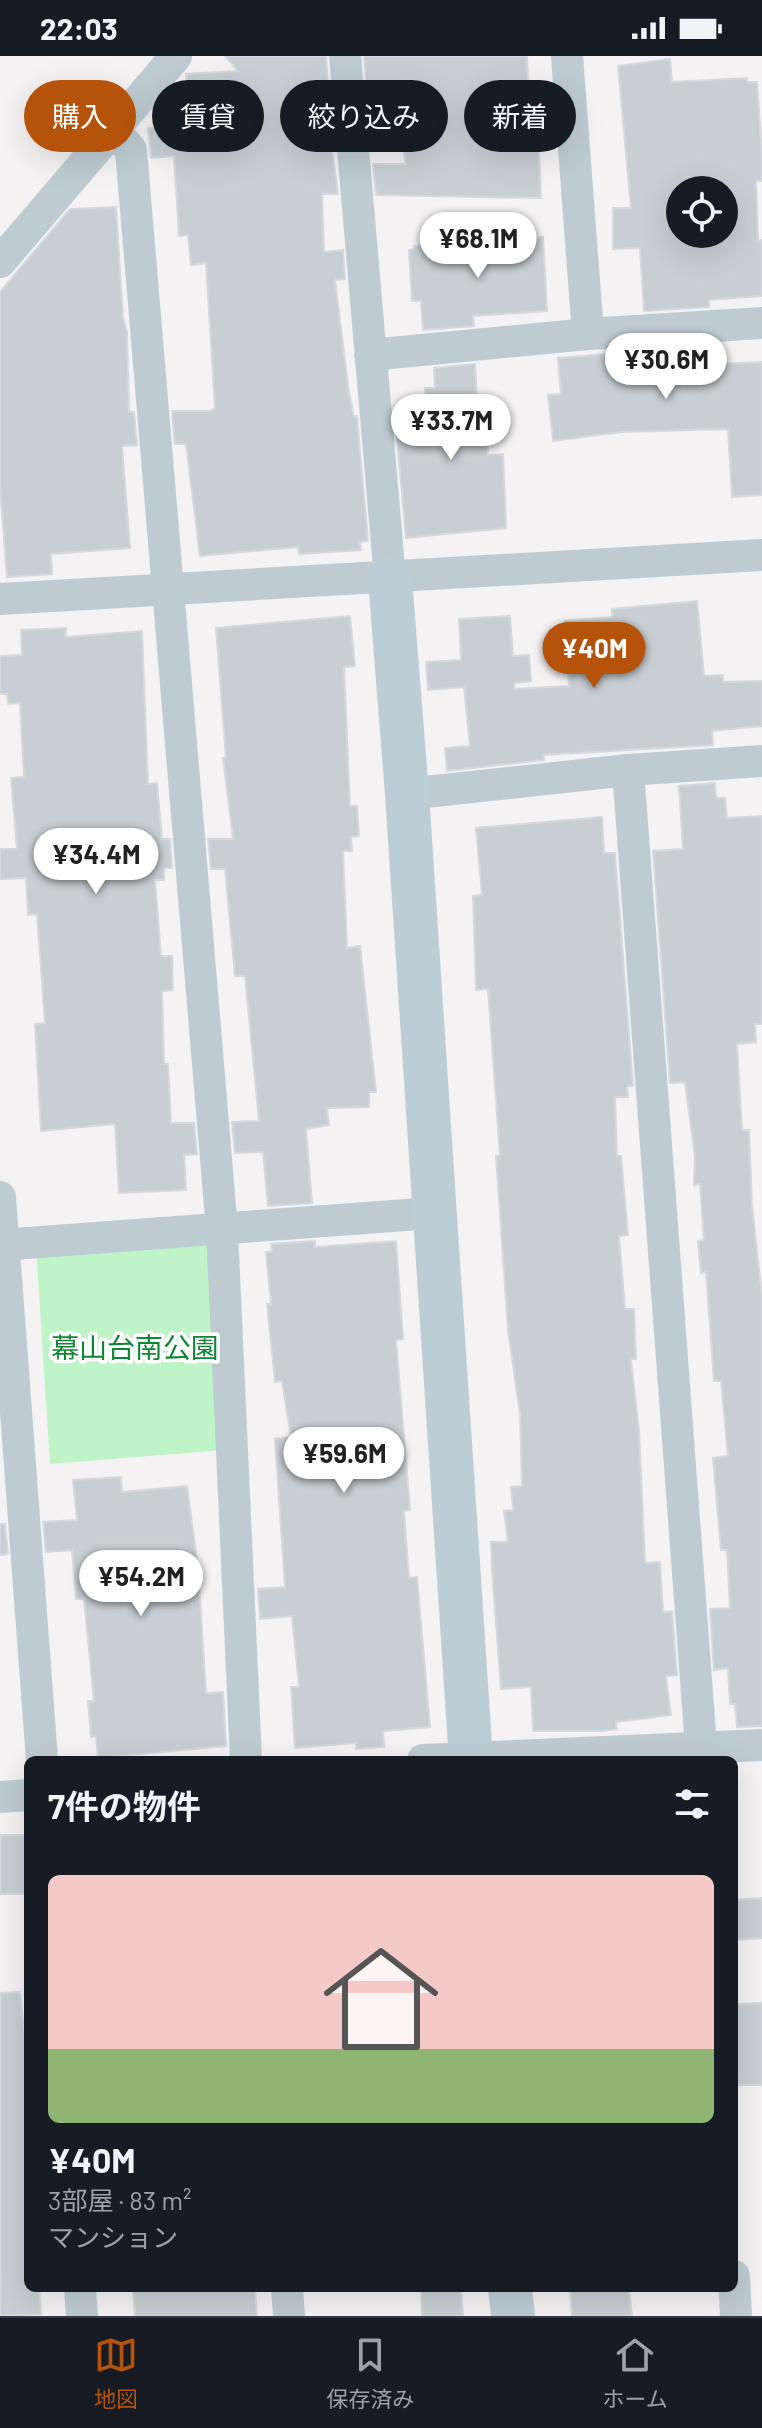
<!DOCTYPE html>
<html lang="ja">
<head>
<meta charset="utf-8">
<style>
  :root { --surface:#171b24; --page:#20242c; --text:#f1f3f6; --muted:#9ea1a6; --line:#363941; --accent:#b45309 }
  body { margin:0; font-family:Barlow,"Noto Sans JP",sans-serif; background:var(--page); color:var(--text); height:100vh; display:flex; flex-direction:column; font-size:30px; white-space:nowrap }
  * { box-sizing:border-box; margin:0 }
  p { font-size:26px; color:var(--muted) }
  .icon { flex:none; width:44px; height:44px; fill:none; stroke:currentColor; stroke-width:2; stroke-linecap:round; stroke-linejoin:round }
  .map { position:relative; flex:1; overflow:hidden }
  .side { position:absolute; left:24px; top:1700px; width:714px; height:536px; display:flex; flex-direction:column; background:var(--surface); border-radius:12px; box-shadow:0 8px 32px #0002 }
  .side>* { flex:none }
  .banner { position:absolute; left:24px; top:24px; width:714px; height:72px; display:flex; gap:16px }
  .controls { position:absolute; left:666px; top:120px; display:grid; gap:16px }
  .controls a { display:grid; place-items:center; width:72px; height:72px; border-radius:50%; background:var(--surface); box-shadow:0 8px 32px #0002; font-size:40px }
  .price { position:absolute; translate:-50% -68px; padding:0 18px; border-radius:28px; background:#fff; color:#222; font-size:26px; line-height:52px; filter:drop-shadow(0 2px 4px #0008) }
  .price::after { content:''; position:absolute; left:50%; top:48px; width:24px; height:18px; margin-left:-12px; background:inherit; clip-path:polygon(0 0,100% 0,50% 100%) }
  .price.active { background:var(--accent); color:#fff }
  ul { padding:0; list-style:none }
  li { display:grid; align-content:center; gap:16px; height:424px; padding:0 24px }
  li span { display:grid; place-items:center; height:248px; border-radius:12px; color:#555 }
  li>.icon { margin-inline-start:auto }
  span .icon { width:144px; height:144px; fill:#fffc; stroke-width:1 }
  li b { font-size:34px }
  h2 { display:flex; justify-content:space-between; align-items:center; height:96px; padding:0 24px; font-size:34px }
  .tag { padding:0 28px; border-radius:36px; background:var(--surface); box-shadow:0 8px 32px #0002; font-size:28px; line-height:72px }
  .tag.active { background:var(--accent); color:#fff }
  .status { display:flex; justify-content:space-between; align-items:center; height:56px; padding:0 40px; background:var(--surface); direction:ltr }
  .status svg { height:22px; fill:currentColor }
  .tabs { display:flex; justify-content:space-around; align-items:center; height:112px; border-top:2px solid var(--line); background:var(--surface); font-size:22px; color:var(--muted) }
  .tabs a { display:grid; justify-items:center; gap:4px }
  .tabs .active { color:var(--accent) }
  .map>svg:first-child { display:block }
  .green { fill:#bef4c8 }
  .building { fill:#c8ced2; stroke:#d5d9dd; stroke-width:2; fill-rule:evenodd }
  .lines { fill:none; stroke-linecap:round; stroke-linejoin:round }
  .street { stroke:#beccd2; stroke-width:32 }
  .secondary { stroke:#bccdd5; stroke-width:44 }
  .labels { text-anchor:middle; stroke-width:7; stroke-linejoin:round; paint-order:stroke }
  .park-label { font-size:28px; fill:#0f8633; stroke:#fff }
</style>
</head>
<body>
<div class="status"><b>22:03</b><svg viewBox="0 0 49 12"><path d="M0 12V9h3v3zM5 12V6h3v6zM10 12V3h3v9zM15 12V0h3v12zM26 1h20v11H26zM47 4h2v5h-2z"/></svg></div>
<div class="map">
<svg width="762" height="2260" viewBox="0 0 762 2260">
  <rect width="100%" height="100%" fill="#f4f2f2"/>
  <path class="green" d="M221,1175l14,218 -185,15 -14,-217z"/>
  <path class="building" d="M225,0h101l3,40h-4l13,98h-16l2,58 19,-2 2,29 -10,1 14,113 5,24 3,-1 11,125 -8,1 1,8 -62,4 -1,-7 -98,9 -14,-112h-11l-3,-33h38l5,-3 -9,-145 -15,2 -3,-30 -9,1 -5,-80 -23,2 -3,-30 40,-3 -2,-51 52,-3z
    M364,0h163l2,46 8,-1 4,97 -165,-3 -3,-31h32l-5,-71 -33,1z
    M670,3l2,23 75,-4v4h10l5,73v26h-6l2,60 4,-1v56l-53,4v7l-65,4 -4,-63 -27,1v-41h18l-13,-142zM680,134h44v44h-44z
    M116,151l7,110 4,16 2,79h5l3,33 -15,1 8,102 -79,6 1,20 -45,3 -7,-90v-195l70,-83z
    M543,181l4,74 -74,5 1,10 -51,4 -2,-29h-9l-3,-51 5,-1v-3z
    M713,289l1,19 48,-2v133l-30,2 -4,-68 -106,3 -69,9 -5,-46 13,-1 -3,-36z
    M475,308l2,35h9l2,56 15,-1 3,74 -100,10 -10,-110 31,-1 -2,-39h10l-1,-20z
    M697,545l7,75 19,-1v7l39,-1v45l-50,5 1,14 -170,10 1,5 -97,11 -2,-23 25,-2 -6,-59 -36,3 -2,-28 35,-2 -2,-41 51,-3 3,40 16,-1 2,26 -17,2v6l55,-3 -4,-65 47,-4v-8z
    M350,560l5,50 -11,1 6,139h7l2,30 -8,1 1,14h-9l4,97 13,-2 16,146h-7v15l-42,1 2,17 -23,4 6,74 -44,3 -5,-54 -28,1 -3,-31 27,-1 -14,-145h-10l-10,-107h-14l-3,-30h25l-10,-81h3l-10,-130z
    M66,572v9l76,-6 6,153 9,-1 5,56h8l2,29h-8v12h-9l6,76h11l1,34 -11,1 2,73h4l3,59h23l3,31 -13,1 2,35 -67,3 -4,-69 -74,7 -6,-107 10,-1 -8,-109 -9,1 -2,-37 -26,1v-30h17l-6,-71 13,-1 -4,-74 -12,1 -1,-10h-7v-38l22,-1 -1,-25z
    M715,727l1,15h9l2,20 35,-2v208h-7l1,18 -19,2 5,86h7l3,75 10,92v429l-25,1 -2,-23h-5l-2,-36 -14,2 -4,-61 20,-1 -3,-58h-6l-8,-92 15,-2 -7,-75h-7l-8,-109 -5,1 -3,-32 6,-1 -4,-56 -6,1 1,-28 -10,-75 -15,1 -17,-232 30,-2 -4,-63z
    M602,761l2,36h11l18,233h-6l1,11h-13l2,59h4l7,79 -9,1 6,73h9l2,50h-5l8,72 6,132 15,-1 3,50 9,-1 5,64 -11,1 5,39 -55,7 1,7 -15,2h-69l-2,-44 -30,2 -9,-119 -1,-28h17l-4,-31 9,-1 -2,-23 11,-1 -2,-72 -12,-84 -12,-174h4l-12,-167 -12,1 -3,-94 9,-1 -6,-67z
    M315,1185v6l81,-6 7,98 -7,1 14,170 -6,1 5,67 8,-1 13,150 -47,4 1,16 -28,2v-6l-61,5 -4,-61h8l-7,-71 -32,3 -2,-30 27,-2 -10,-148 16,-2 -9,-56 -7,1 -8,-78h4l-5,-52h6l-1,-8z
    M121,1421l1,15 65,-6 11,81 8,126 17,-1 3,54 -128,12 -2,-22 -5,1 -3,-36h6l-10,-102h-8l-4,-49 -26,2 -3,-30 34,-2 -4,-40z
    M0,1468h5l3,30 -8,1z
    M0,1779h28v59h-28z
    M762,1842v40l-28,2v-40z
    M20,1936l8,77v219h11l2,26 -41,2v-323z
    M762,1947v82h-24l-4,-81z
    M133,2232h122l2,28h-122z
    M421,2232h40l2,28h-41z
    M570,2232h59l3,28h-60z"/>
  <g class="lines">
    <path class="street" d="M345,0l45,523
      M567,0l21,278
      M112,71l19,23 91,1080 24,530
      M0,206l176,-206
      M370,299l218,-21 174,-11
      M0,543l762,-44
      M628,714l74,990
      M407,738l221,-24 134,-9
      M0,1141l42,563
      M0,1189l433,-32
      M423,1704l339,-15
      M0,1741l28,-2
      M734,2220l2,40
      M80,2232l2,28
      M287,2232l2,28"/>
    <path class="secondary" d="M390,523l17,215 64,966
      M510,2232l3,28"/>
  </g>
  <g class="labels">
    <g class="park-label">
      <text x="135" y="1302">幕山台南公園</text>
    </g>
  </g>
</svg>
<div class="controls">
<a><svg class="icon" aria-label="locate" viewBox="0 0 24 24"><circle cx="12" cy="12" r="6"/><path d="M12 2v4M12 18v4M2 12h4M18 12h4"/></svg></a>
</div>
<b class="price" style="left:478px;top:224px">¥68.1M</b>
<b class="price" style="left:666px;top:345px">¥30.6M</b>
<b class="price" style="left:451px;top:406px">¥33.7M</b>
<b class="price active" style="left:594px;top:634px">¥40M</b>
<b class="price" style="left:96px;top:840px">¥34.4M</b>
<b class="price" style="left:344px;top:1439px">¥59.6M</b>
<b class="price" style="left:141px;top:1562px">¥54.2M</b>
<div class="banner">
<a class="tag active">購入</a>
<a class="tag">賃貸</a>
<a class="tag">絞り込み</a>
<a class="tag">新着</a>
</div>
<section class="side">
<h2>7件の物件<svg class="icon" aria-label="filters" viewBox="0 0 24 24"><path d="M4 7h16M4 17h16"/><circle cx="9" cy="7" r="2"/><circle cx="15" cy="17" r="2"/></svg></h2>
<ul>
<li><span style="background:linear-gradient(#f6c9c9 70%,#8fb573 0)"><svg class="icon" aria-label="home" viewBox="0 0 24 24"><path d="M3 11l9-7 9 7M6 9v11h12V9"/></svg></span><div><b>¥40M</b><p>3部屋 · 83 m²</p><p>マンション</p></div></li>
</ul>
</section>
</div>
<nav class="tabs">
<a class="active"><svg class="icon" aria-label="map" viewBox="0 0 24 24"><path d="M3 6l6-2 6 2 6-2v14l-6 2-6-2-6 2zM9 4v14M15 6v14"/></svg>地図</a>
<a><svg class="icon" aria-label="saved" viewBox="0 0 24 24"><path d="M7 4h10v16l-5-4-5 4z"/></svg>保存済み</a>
<a><svg class="icon" aria-label="home" viewBox="0 0 24 24"><path d="M3 11l9-7 9 7M6 9v11h12V9"/></svg>ホーム</a>
</nav>
</body>
</html>
